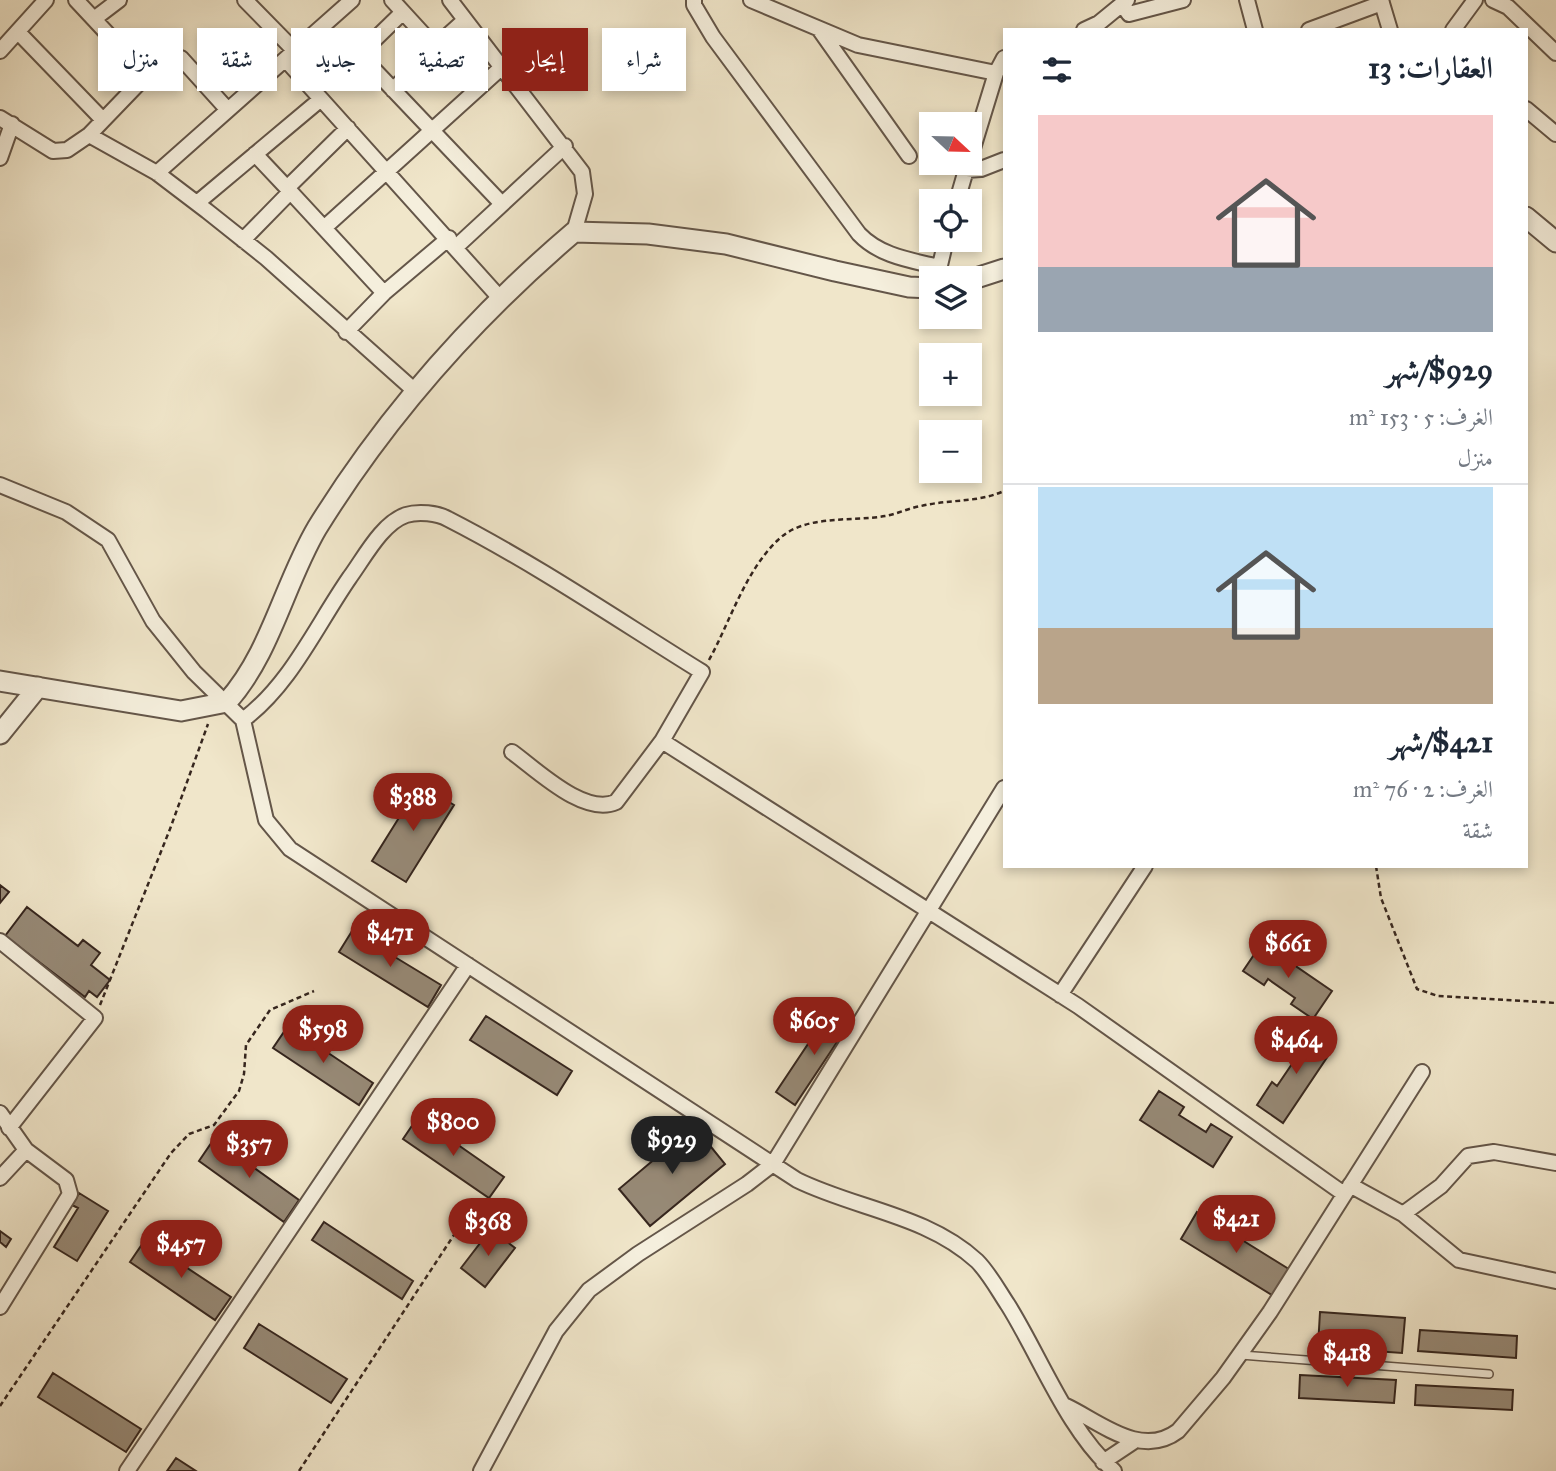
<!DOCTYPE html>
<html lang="ar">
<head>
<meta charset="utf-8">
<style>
  :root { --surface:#fff; --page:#f2f2f3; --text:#1f2937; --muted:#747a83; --line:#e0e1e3; --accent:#8f2418 }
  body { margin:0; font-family:"IM FELL Great Primer",Amiri,serif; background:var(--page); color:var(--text); direction:rtl; height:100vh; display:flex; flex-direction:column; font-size:26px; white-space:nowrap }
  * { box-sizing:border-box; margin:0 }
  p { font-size:23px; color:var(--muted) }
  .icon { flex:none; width:38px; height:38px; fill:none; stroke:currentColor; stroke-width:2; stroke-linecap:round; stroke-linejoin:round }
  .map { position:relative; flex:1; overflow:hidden; direction:ltr }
  .sheet { position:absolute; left:1003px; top:28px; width:525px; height:840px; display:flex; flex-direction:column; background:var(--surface); border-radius:0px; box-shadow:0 4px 10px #0003; direction:rtl }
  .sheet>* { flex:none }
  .top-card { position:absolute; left:21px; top:28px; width:665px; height:63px; direction:rtl; display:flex; gap:14px }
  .needle { width:46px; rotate:112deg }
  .fabs { position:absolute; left:919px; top:112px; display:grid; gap:14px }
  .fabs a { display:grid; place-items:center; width:63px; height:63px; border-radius:0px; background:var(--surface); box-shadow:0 4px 10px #0003; font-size:35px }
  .price { position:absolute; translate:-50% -60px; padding:0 16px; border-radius:24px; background:var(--accent); color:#fff; font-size:23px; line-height:46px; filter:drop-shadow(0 2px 4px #0008) }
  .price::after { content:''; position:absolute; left:50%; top:42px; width:21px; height:16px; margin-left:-10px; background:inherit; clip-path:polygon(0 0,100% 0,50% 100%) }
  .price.selected { background:#222; color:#fff }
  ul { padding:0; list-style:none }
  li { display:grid; align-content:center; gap:14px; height:371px; padding:0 35px }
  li+li { border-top:2px solid var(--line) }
  li span { display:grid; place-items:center; height:217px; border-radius:0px; color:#555 }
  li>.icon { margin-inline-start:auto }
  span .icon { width:126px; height:126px; fill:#fffc; stroke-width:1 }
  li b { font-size:30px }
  h2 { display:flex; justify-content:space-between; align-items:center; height:84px; padding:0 35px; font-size:30px }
  .pill { padding:0 24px; border-radius:0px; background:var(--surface); box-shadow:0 4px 10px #0003; font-size:24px; line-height:63px }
  .pill.selected { background:var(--accent); color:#fff }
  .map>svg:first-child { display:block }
  .building { fill:#978a77; stroke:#36261e; stroke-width:2 }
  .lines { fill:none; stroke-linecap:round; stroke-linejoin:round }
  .service-casing { stroke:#645649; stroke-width:10 }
  .minor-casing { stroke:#645649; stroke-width:18 }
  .tertiary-casing { stroke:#645649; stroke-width:23 }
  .path { stroke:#36261e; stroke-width:2.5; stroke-dasharray:5 3.5; stroke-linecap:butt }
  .service { stroke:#f5efdd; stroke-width:7 }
  .minor { stroke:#f5efdd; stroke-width:14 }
  .tertiary { stroke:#f5efdd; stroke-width:19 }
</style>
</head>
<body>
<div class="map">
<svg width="1556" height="1471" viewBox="0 0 1556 1471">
  <rect width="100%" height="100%" fill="#f0e6ca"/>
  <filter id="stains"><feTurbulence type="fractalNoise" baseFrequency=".00286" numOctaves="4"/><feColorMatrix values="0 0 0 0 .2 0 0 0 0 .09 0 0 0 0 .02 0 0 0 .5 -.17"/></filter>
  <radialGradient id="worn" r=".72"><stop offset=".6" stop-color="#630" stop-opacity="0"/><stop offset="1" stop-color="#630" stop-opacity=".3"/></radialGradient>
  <path class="building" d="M420,784l34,21 -48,77 -34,-21z
    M0,885l9,7 -9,11z
    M27,907l51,39 5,-6 17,13 -9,12 19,15 -13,17 -8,-6 -4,6 -80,-61z
    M352,931l89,54 -13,22 -89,-55z
    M1262,943l70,48 -19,28 -22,-15 4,-6 -27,-19 -4,6 -21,-14z
    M832,1008l19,13 -56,84 -19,-13z
    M486,1016l86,55 -15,24 -87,-55z
    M288,1026l85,57 -14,22 -86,-57z
    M1308,1029l26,18 -51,76 -26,-18 15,-23 5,4 19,-28 -5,-4z
    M1159,1091l25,16 -5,8 27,17 5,-8 21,13 -19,30 -73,-47z
    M418,1117l86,60 -15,21 -86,-59z
    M694,1126l31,38 -75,62 -31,-37z
    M214,1139l85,61 -15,22 -85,-61z
    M79,1193l29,18 -31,50 -23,-14 24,-39 -6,-3z
    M1197,1212l95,59 -17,26 -94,-58z
    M324,1222l89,59 -11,18 -90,-59z
    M491,1229l24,19 -30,39 -24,-19z
    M0,1231l11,8 -5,8 -6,-5z
    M145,1240l86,57 -16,23 -85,-58z
    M1320,1312l85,6 -3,35 -84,-6z
    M259,1324l88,55 -16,24 -87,-55z
    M1420,1330l97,6 -1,22 -98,-7z
    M53,1373l88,56 -15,23 -88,-55z
    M1300,1375l96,5 -2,23 -95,-5z
    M1416,1385l97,5 -1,20 -97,-5z
    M176,1458l20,13h-29z"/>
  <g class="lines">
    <g class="service-casing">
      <path id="service" d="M1241,1355l248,19"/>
    </g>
    <g class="minor-casing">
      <path id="minor" d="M76,0l71,76
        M245,0l50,51
        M392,0l11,12 -38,37 -1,10 138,145
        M450,0l132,172 3,22 -11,38
        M694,0v5l19,32 146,197c21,22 51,26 80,33
        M751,0l107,45 138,28
        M1247,0l8,30
        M1381,0l9,30
        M1493,0l15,7 48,46
        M1122,4l7,10 54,-14
        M94,19l25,-19
        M819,29l90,127
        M1084,30l15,-7 28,-23
        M1309,30l73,-27
        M1453,30l22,-30
        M18,32l85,88
        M435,47l30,-27
        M0,51l46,-51
        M286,60l213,237
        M393,90l42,-43 -32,-35
        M1526,109l30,25
        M0,118l53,33 14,-1 22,-15 68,38 50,38 59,47 149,133
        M348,128l-61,60 97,105
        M89,135l77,-80 15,3 46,51
        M255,154l32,34
        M0,158l12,-34
        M970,158l26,-85 8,-15
        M966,170l15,-1 23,-9
        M157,173l195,-173
        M957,201l11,-38
        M197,203l124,-104
        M324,228l178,-161
        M243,240l47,-48
        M456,247l109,-101
        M937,278l9,-38
        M346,332l38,-39 65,-55
        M0,485l66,27 42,28 45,81 41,51 49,48c48,-36 73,-94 107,-143 14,-19 32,-54 56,-62 12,-4 32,-2 42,4 88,45 170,101 254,153l-40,69 -46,61c-32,14 -78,-31 -104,-50
        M243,720l23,100 24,29 507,331c59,29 130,35 180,81 12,12 21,29 31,44 32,51 60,126 106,166
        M662,741l416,265 266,188
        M0,941l95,77 -86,110
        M1060,995l85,-129
        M0,1113l26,37 40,30 4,14 -70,113
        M0,1178l26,-28
        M1350,1185l53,29 56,46 97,21
        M1403,1214l38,-28 27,-30 26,-4 62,11
        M1066,1406c34,16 75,53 112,25l45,-53 47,-66 152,-240
        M1103,1462l30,-20
        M127,1471l341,-506
        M481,1471l75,-140 33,-41 49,-36 109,-70 26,-20 231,-376"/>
    </g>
    <g class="tertiary-casing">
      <path id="tertiary" d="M1526,217l30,25
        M970,280l34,-11
        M0,681l181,30 46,-9c44,-49 57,-118 90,-174 70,-113 156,-210 257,-296l74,2 78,10 109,27 74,16 22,1
        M0,734l38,-47"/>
    </g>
    <path class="path" d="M709,660c21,-38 36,-89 69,-120 26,-26 73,-18 107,-24 12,-2 24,-8 36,-10 29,-7 56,-3 83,-15
      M1376,866l5,32 36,91 21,7 118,7
      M100,1005l70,-176 38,-105
      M0,1406l171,-253 18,-19 25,-9 25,-34 5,-17 2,-29 24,-35 44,-19
      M299,1471l172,-262"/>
    <use href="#service" class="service"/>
    <use href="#minor" class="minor"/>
    <use href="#tertiary" class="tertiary"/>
  </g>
  <rect width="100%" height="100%" filter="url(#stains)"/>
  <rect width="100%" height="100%" fill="url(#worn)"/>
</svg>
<div class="fabs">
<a><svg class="needle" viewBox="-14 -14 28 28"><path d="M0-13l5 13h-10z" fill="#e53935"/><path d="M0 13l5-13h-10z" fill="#747a83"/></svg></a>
<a><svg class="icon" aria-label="locate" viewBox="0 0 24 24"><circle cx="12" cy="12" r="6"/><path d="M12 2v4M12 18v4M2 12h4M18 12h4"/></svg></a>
<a><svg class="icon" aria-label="layers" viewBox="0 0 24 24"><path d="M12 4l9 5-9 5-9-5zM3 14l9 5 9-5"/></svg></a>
<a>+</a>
<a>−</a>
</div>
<b class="price" style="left:413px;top:833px">$388</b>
<b class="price" style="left:390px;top:969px">$471</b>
<b class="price" style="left:1288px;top:980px">$661</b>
<b class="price" style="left:814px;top:1057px">$605</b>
<b class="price" style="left:323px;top:1065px">$598</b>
<b class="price" style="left:1296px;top:1076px">$464</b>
<b class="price" style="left:453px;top:1158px">$800</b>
<b class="price selected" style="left:672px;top:1176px">$929</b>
<b class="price" style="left:249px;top:1180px">$357</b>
<b class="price" style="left:1236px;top:1255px">$421</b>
<b class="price" style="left:488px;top:1258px">$368</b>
<b class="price" style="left:181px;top:1280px">$457</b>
<b class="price" style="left:1347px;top:1389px">$418</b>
<div class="top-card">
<a class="pill">شراء</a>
<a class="pill selected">إيجار</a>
<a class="pill">تصفية</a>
<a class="pill">جديد</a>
<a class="pill">شقة</a>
<a class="pill">منزل</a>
</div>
<section class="sheet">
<h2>العقارات: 13<svg class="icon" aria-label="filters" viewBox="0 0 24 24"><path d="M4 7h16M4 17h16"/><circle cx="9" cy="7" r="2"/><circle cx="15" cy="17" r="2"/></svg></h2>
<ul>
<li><span style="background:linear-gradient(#f6c9c9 70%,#9aa5b1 0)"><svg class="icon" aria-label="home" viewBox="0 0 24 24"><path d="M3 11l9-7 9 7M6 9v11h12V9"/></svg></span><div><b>$929/شهر</b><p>الغرف: 5 · 153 m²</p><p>منزل</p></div></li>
<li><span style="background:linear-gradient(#bfe0f5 65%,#b9a48a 0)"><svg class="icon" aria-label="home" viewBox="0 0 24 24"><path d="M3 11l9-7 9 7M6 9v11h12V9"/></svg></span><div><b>$421/شهر</b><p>الغرف: 2 · 76 m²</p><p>شقة</p></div></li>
</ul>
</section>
</div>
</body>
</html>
